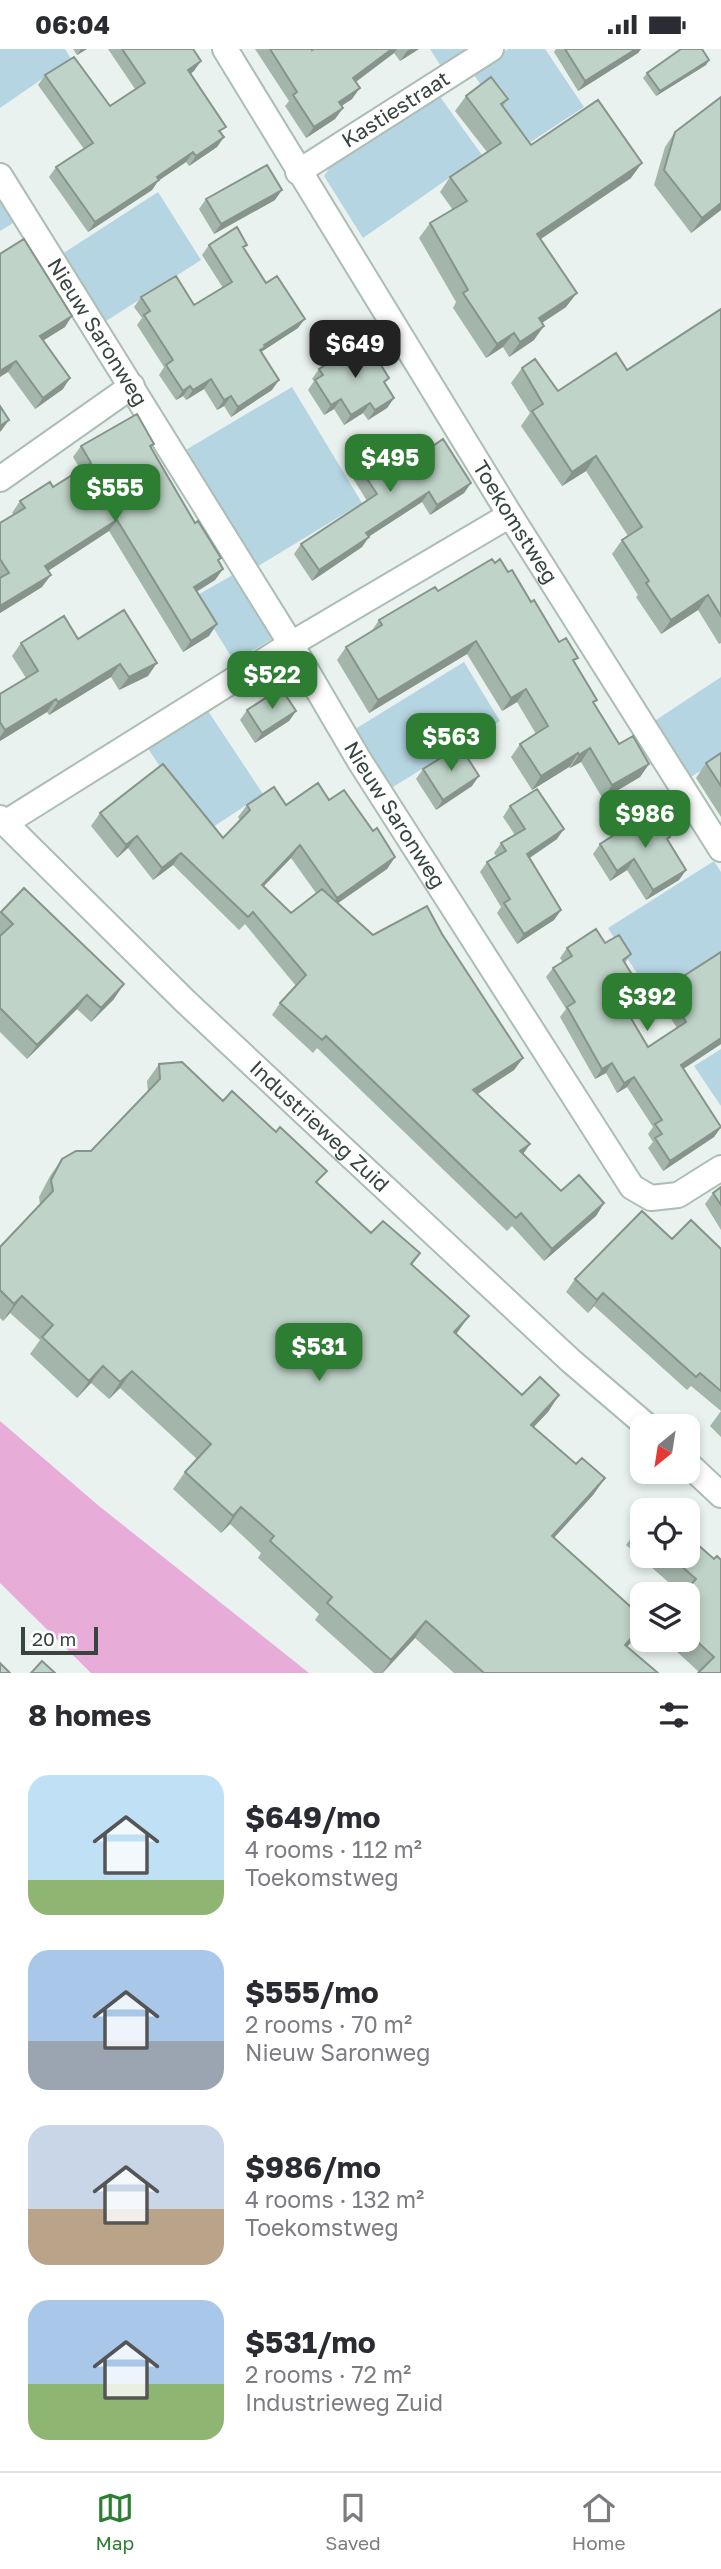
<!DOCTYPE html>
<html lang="en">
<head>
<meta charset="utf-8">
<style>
  :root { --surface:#fff; --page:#f7f7f7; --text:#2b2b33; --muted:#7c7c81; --line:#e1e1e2; --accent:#2d7d32 }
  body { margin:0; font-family:"Golos Text",sans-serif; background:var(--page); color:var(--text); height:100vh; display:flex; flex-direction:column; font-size:26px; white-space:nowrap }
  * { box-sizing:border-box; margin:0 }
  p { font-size:23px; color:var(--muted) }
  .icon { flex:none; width:38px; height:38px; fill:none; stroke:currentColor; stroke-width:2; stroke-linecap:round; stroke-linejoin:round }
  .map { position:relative; height:1624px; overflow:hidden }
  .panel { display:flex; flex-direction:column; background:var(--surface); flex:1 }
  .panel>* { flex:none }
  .needle { width:46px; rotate:210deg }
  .tools { position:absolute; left:630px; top:1365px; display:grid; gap:14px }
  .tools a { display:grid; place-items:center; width:70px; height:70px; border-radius:14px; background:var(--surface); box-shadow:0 4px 10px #0003; font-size:35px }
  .scale { position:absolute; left:21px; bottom:18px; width:77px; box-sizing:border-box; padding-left:7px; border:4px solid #38453e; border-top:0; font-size:19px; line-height:24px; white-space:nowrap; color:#38453e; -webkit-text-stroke:5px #fff; paint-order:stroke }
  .price { position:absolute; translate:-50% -60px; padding:0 16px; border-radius:14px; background:var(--accent); color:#fff; font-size:23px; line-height:46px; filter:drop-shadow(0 2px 4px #0008) }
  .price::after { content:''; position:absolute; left:50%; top:42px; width:21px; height:16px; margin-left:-10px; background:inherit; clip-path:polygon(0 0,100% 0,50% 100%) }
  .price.selected { background:#222; color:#fff }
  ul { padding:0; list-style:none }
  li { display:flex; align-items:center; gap:21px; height:175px; padding:0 28px }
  li span { display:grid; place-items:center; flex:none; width:196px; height:140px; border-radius:21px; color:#555 }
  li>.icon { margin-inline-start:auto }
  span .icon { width:84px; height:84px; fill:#fffc; stroke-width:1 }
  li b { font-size:30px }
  h2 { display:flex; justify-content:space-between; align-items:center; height:84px; padding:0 28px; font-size:30px }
  .status { display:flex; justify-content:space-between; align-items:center; height:49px; padding:0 35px; background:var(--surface); direction:ltr }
  .status svg { height:19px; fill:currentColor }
  .dock { display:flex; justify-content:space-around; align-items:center; height:98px; border-top:2px solid var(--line); background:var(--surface); font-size:19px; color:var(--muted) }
  .dock a { display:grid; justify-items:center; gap:4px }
  .dock .selected { color:var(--accent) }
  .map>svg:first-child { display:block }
  .green { fill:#b6d5e2 }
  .water { fill:#e8acd9 }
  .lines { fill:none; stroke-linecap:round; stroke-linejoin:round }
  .street-casing { stroke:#acbdb4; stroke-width:28 }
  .street { stroke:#fff; stroke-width:24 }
  .wall { fill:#a4b5ac; fill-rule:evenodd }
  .shaded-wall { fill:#86948c }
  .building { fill:#bfd3c8; stroke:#86948c; stroke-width:2 }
  .labels { text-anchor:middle; stroke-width:5; stroke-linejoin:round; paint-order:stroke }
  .street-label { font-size:21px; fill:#38453e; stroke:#fff }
</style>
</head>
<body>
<div class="status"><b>06:04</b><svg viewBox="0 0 49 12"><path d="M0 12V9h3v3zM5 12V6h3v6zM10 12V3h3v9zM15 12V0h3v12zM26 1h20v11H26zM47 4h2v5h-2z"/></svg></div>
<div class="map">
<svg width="721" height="1624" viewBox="0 0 721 1624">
  <rect width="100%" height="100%" fill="#e9f2ee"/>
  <path class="green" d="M0,0h65l6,10 -71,49z
    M430,0h39l-27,19z
    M508,0h37l39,58 -61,40 -51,-75z
    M438,45l44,61 -119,83 -39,-62 10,-15z
    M0,140l18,31 -18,11z
    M158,143l43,68 -98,63 -44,-67z
    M292,338l70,116 -107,65 -71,-117z
    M238,523l37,63 -4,5 -37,21 -40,-64z
    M464,613l36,59 -112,69 -36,-59z
    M721,628v81l-30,19 -35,-50v-7z
    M206,659l57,86 -59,39 -57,-86z
    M714,812l7,11v81l-69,44 -44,-69z
    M721,1000v57l-27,-40z"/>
  <path class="water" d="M0,1372l99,85 210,167h-218l-91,-90z"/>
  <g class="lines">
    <g class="street-casing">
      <g id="street">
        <path id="s1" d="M225,0l285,466 211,334"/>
        <path id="s2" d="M298,123l193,-123"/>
        <path id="s3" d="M0,127l291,468 68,116 273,427 19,11 27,-3 43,-27"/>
        <path d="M0,430l132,-93"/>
        <path id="s4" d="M0,769l186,184 139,130 246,229 76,65"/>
        <path d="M5,774l286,-179 219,-129"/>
        <path d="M688,1415l33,31"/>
      </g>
    </g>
    <use href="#street" class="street"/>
  </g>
  <path class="wall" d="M73,0h14l-10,6z
    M108,0h85l1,22 -4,3 34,63 -7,10 -28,19 -3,-4 -28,19 -6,9 -64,42 -39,-55 7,-10 28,-18 -46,-64 7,-10 65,31 25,-17z
    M255,0h57v1l2,-1h105l-19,12 -6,-8 -38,29 -4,17 -11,7 2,2 -8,11 -29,19 -21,-32 4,-5z
    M556,0h85l-3,4 -60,38 -24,-39z
    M709,11l-3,5 -50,31 -13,-18 4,-5z
    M466,47l42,3 -5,7 28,39 100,33 -90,61 25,68 -24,16 -8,17 -25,17 -6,-10 -17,11 -33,-50 3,-6 -37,-64 11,-15 23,-13 -13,-18 10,-15 37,-25 -32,-41z
    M721,48v113l-30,23 -37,-48 11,-38 10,-15z
    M206,150l69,1 -61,34 -15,-25z
    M209,196l35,4 22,34 32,45 -37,24 11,38 -41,27 -7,-11 -7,4 -13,-21 -18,11 -3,-4 -7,4 -17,-25 5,-8 -27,-42 5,-7 -8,-11 7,-10 53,8 29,-17 -21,-33z
    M0,205l65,73 -22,13 20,49 -28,20 -27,-37z
    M721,261v333l-2,1 -21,-34 -37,24 -25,-37 2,-2 -26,-41 10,-14 6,-4 -42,-65 -24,15 -41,-60 9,-13 -19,-30 11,-15 36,23 69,-21z
    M319,320l66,15 9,14 -7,10 -19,12 -5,-7 -19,12 -10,-16 -10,6 -16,-25 6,-9 -2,-2z
    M154,395l-3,4 72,121 -8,11 -18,12 12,44 -26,16 -74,-121 -61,40 -6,16 -42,26v-90l14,-8 -2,-2 8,-12 33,-14 27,-18 -7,-12 8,-11z
    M427,401l44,33 -7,10 -34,22 -8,-13 -54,35 -6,10 -50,34 -18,-27 7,-10 66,-43 -18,-29 7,-10 31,-7z
    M495,514l13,9 23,30 28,40 15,20 23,38 -3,3 25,41 30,20 -9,13 -37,22 -22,-37 -11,6 -1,-1 -37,23 -21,-33 9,-13 16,-10 -19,-32 -15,9 -35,-57 -98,59 -32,-53 9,-13 25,-15 8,-12z
    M78,590l70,37 -29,14 -8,-13 -62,38 -2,-3 -47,29v-47l26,-16 -14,-22 9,-13z
    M247,661l49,1 -7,10 -34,22 -15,-23z
    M721,704v64l-25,-39 10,-15z
    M423,720l49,17 -36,24 -20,-31z
    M329,751l44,31 22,26 -8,12 -49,34 35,32 69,-1 81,124 -9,12 -37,24 53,50 -7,10 38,37 43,12 -8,13 -52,45 -32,-35 -5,5 -190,-183 -4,5 -41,-38 8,-12 16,-17 -51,-62 -6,6 -66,-65 -20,15 -25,-32 -11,10 -26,-32 9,-13 123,25 17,-18 -2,-3 9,-12h39zM291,809l25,35 -25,20 -27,-27z
    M510,757l47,33 -27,19 31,52 -7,10 -37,24 -20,-31 4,-6 -21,-35 7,-10 9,-6 -2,-3 7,-10 14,-8 -12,-18z
    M668,791l18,30 -7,10 -33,20 -19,-30 -17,11 -17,-27 7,-10z
    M24,839l90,111 -23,23 -14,-13 -50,50 -27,-27v-119z
    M605,894l26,11 -6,9 17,28 -7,10 -11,6 24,40 29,-19 -19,-30 7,-10 56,-36v92l-38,25 38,58 -7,10 -51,34 -15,-23 5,-6 -5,-8 5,-7 -26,-40 -10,6 -11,-20 -11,6 -35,-62 6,-8 -20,-32 7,-9 10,-6 -3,-4 7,-10z
    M159,1015l64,37 95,82 53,50 49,20 -8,12 44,69 66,61h37l-11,17 -14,15 42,37 29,14 -12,17 -39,43 81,100 -8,8 31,27h-204l-39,-35 -32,35h-9l-59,-53 4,-6 -61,-56 3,-5 -31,-29 -9,9 -48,-44 12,-17 12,-13 -77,-71 -11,11 -18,-16 -14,15 -47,-44 10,-14 -30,-27 -7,8 -3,-3v-71l40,-43 -1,-7 11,-21 12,-17 29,-8 57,-59 -1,-11z
    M721,1138v43l-16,-26 8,-11z
    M672,1190l49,10v188l-11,-11 11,-15 -30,-25 -4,4 -93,-84 -6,7 -22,-21 9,-13z
    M642,1474v33h46l26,3 7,114 -22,-1 -35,-32h24v-46h-6l-56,-49z"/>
  <path class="shaded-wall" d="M81,0h6l-10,6z
    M392,0h5l-3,4 -48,36 7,-11z
    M410,0h9l-19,12 7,-10z
    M636,0h5l-3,4 -60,38 7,-10z
    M709,11l-3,5 -50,31 4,-5z
    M201,12l-7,10 -13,10 7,-11z
    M360,39l-8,11 -21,14 8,-11z
    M343,59l-8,11 -29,19 8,-11z
    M224,88l-7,10 -28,19 7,-10z
    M193,103l-7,10 -28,19 -6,9 -64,42 7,-10 62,-45z
    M642,114l-11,15 -104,70 10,-14z
    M282,141l-7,10 -61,34 7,-10z
    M721,154v7l-30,23 11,-15z
    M577,244l-11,14 -38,25 11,-14z
    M72,267l-7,11 -32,20 7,-11z
    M305,270l-7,9 -37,24 -8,8 11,-15z
    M544,277l-10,14 -25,17 11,-15z
    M514,284l-11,14 -17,11 11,-14z
    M16,312l-8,11 -8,5v-6z
    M70,329l-7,11 -28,20 8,-11z
    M211,330l-7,10 -18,11 7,-10z
    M279,331l-7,10 -41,27 7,-10z
    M190,337l-7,10 -7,4 7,-9z
    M231,347l-7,10 -7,4 7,-10z
    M394,349l-7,10 -19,12 7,-10z
    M341,350l-7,10 -10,6 7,-10z
    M370,354l-7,10 -19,12 7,-10z
    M9,371l-8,11 -1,1v-6z
    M596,407l-10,15 -24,15 10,-14z
    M471,434l-7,10 -34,22 7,-10z
    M429,443l-7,10 -63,41 7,-10z
    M117,471l-8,11 -72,47 8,-12z
    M369,488l-7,10 -50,34 7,-11z
    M223,520l-8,11 -30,18 9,-11z
    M51,526l-9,12 -42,26v-7z
    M708,546l-10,15 -37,24 10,-14z
    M217,575l-8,12 -26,16 8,-11z
    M476,592l-9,13 -98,59 9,-13z
    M157,614l-9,13 -29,14 10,-13z
    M120,615l-9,13 -62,38 9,-13z
    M526,640l-9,13 -15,9 9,-13z
    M56,650l-9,13 -47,29v-4l5,-7z
    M296,662l-7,10 -34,22 7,-10z
    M590,699l-9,14 -11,6 9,-13z
    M578,704l-9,14 -37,23 9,-14z
    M649,715l-9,13 -37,22 9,-14z
    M479,727l-7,10 -36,24 7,-10z
    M564,780l-7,10 -37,25 7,-10z
    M137,787l-9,12 -11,10 9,-13z
    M300,796l-9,13 -38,39 9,-12z
    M181,804l-8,12 -20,15 9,-12z
    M395,808l-8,12 -59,41 9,-12z
    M634,810l-7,11 -17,11 7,-10z
    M686,821l-7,10 -33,20 7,-10z
    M561,861l-7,10 -37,24 7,-10z
    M124,935l-10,15 -23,23 10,-14z
    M642,942l-7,10 -20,12 7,-10z
    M87,946l-10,14 -50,50 10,-14z
    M721,989v6l-47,31 7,-10z
    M523,1009l-9,12 -50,33 9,-13z
    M612,1014l-6,10 -11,6 7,-10z
    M634,1028l-7,10 -10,6 7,-10z
    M721,1078l-7,10 -51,34 7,-10z
    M530,1095l-9,13 -1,-6z
    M604,1154l-8,13 -52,45 8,-12z
    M603,1244l-9,13 -6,7 9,-13z
    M22,1247l-12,17 -7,8 11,-17z
    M469,1267l-12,17 -15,16 12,-17z
    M103,1317l-12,17 -14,15 12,-17z
    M132,1322l-12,17 -11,11 11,-17z
    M559,1346l-11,17 -29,30 12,-17z
    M605,1429l-12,17 -53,58 12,-17z
    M241,1458l-11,17 -9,9 12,-17z
    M426,1572l-11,17 -33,35 9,-13z
    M642,1577l-7,12 -21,24 11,-17z"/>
  <path class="building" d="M122,0h71l8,12 -13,9 38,57 -7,4 5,6 -28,19 -3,-4 -36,25 2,3 -64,42 -39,-55 37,-24 -48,-68 29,-18 36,49 35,-23z
    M270,0h42v1l2,-1h78l-39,29 7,10 -21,14 4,6 -29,19 -21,-32 4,-3z
    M565,0h71l-51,32z
    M681,0h21l7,11 -49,31 -13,-18z
    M491,28l17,22 -7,5 30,41 67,-45 44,63 -105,71 40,59 -38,25 5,8 -24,16 -6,-9 -17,11 -34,-51 5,-3 -38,-67 37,-22 -17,-24 51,-34 -35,-47z
    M721,48v106l-19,15 -38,-48 11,-38z
    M267,116l15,25 -61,34 -15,-25z
    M237,178l10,18 -4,2 23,36 11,-7 28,43 -41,26 1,2 -5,3 19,30 -41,27 -7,-11 -7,4 -13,-21 -18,11 -3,-4 -7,5 -17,-26 7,-5 -29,-45 6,-4 -9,-14 35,-21 18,29 38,-23 -23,-37z
    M24,190l48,77 -32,20 30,42 -27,20 -27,-37 -16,10v-117z
    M721,260v307l-13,-21 -37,25 -25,-37 3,-2 -27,-41 20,-13 -46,-71 -24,16 -40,-61 11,-7 -21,-36 13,-9 23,32 58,-38 11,17z
    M368,295l21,34 -5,4 10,16 -19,12 -5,-7 -19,12 -10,-16 -10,6 -16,-25 8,-5 -4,-6 33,-21 3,3z
    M0,357l9,14 -9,6z
    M137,365l17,30 -4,2 18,31 27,46 3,-2 23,37 -3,2 5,9 -29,18 23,37 -26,17 -74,-121 -72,46 6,9 -51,31v-28l9,-5 -9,-14v-36l25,-15 -5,-7 30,-19 3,5 38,-24 -10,-17z
    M418,386l9,15 16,-11 28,44 -34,22 -8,-13 -63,41 3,4 -50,33 -18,-26 76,-50 -21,-32 25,-16 6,9z
    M492,510l3,4 5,-4 8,13 4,-2 19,32 3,-2 25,42 7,-4 12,20 -5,2 24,40 -4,2 26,42 14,-8 16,28 -37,21 -22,-37 -11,7 -1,-2 -37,23 -21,-32 28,-18 -22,-37 -15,9 -35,-57 -98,59 -32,-53 36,-22 -3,-5 56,-33 3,4z
    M124,561l33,53 -28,14 -9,-13 -62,38 -2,-3 -51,31 -5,-8v-28l38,-23 -17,-28 43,-27 14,23z
    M281,639l15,23 -34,22 -15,-23z
    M460,697l19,30 -36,24 -20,-31z
    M721,704v33l-15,-23z
    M163,715l60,74 27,-28 -3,-5 27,-18 12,18 32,-22 11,17 15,-10 29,41 4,-3 18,29 -58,41 -37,-53 -38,40 29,28 31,-24 51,46 54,-29 15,28 81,124 -50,32 57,54 -10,7 41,40 18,-16 25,28 -52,46 -31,-36 -5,5 -190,-182 -4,4 -42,-37 26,-28 -53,-63 -5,5 -67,-64 -19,15 -25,-32 -11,9 -26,-32z
    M537,740l27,40 -37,25 34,56 -37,24 -20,-31 6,-4 -23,-37 19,-11 -5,-8 24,-14 -15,-23z
    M653,761l17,27 -3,2 19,31 -33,20 -19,-31 -17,12 -17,-27z
    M24,839l100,96 -23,24 -14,-13 -50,50 -37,-37v-72l13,-12 -12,-12z
    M596,880l9,14 14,-8 12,19 -8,6 19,31 -20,12 26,44 38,-25 -21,-34 56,-36v86l-40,27 40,62 -51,34 -15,-23 7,-4 -7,-10 7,-4 -28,-43 -10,6 -12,-20 -10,6 -35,-62 8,-5 -22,-34 19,-12 -5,-8z
    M182,1013l41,39 9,-10 44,41 4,-5 47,44 -11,11 55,51 12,-12 37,32 -9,11 58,52 -15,16 68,63 18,-18 19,18 -28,30 45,39 6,-6 23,20 -53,58 90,81v9l-17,19 33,28h-174l-58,-52 -35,39 -64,-57 5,-6 -62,-56 4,-5 -33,-29 -8,9 -48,-44 26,-28 -79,-73 -12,11 -17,-16 -14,15 -47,-44 11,-12 -31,-29 -8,8 -14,-14v-43l53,-56 -2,-11 11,-21 14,-8h15l69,-72 -1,-15z
    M721,1138v18l-8,-12z
    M642,1162l30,28 19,-19 30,29v142l-21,-18 -4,4 -93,-84 -6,7 -22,-21z
    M642,1474v9l-4,-4z
    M688,1487l26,23 3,-3 4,4v113h-23l16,-16 -26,-24v-39h-6l14,-15 -26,-23h18z
    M42,1612l13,12h-24z
    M0,1614l10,10h-10z"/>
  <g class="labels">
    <g class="street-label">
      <text dy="7" stroke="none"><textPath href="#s2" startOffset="116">Kastiestraat</textPath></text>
      <text dy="7" stroke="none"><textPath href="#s3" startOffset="184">Nieuw Saronweg</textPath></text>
      <text dy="7" stroke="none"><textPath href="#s1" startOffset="555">Toekomstweg</textPath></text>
      <text dy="7" stroke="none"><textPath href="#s3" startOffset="751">Nieuw Saronweg</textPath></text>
      <text dy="7" stroke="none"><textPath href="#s4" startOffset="444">Industrieweg Zuid</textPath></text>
    </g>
  </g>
</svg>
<div class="tools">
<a><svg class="needle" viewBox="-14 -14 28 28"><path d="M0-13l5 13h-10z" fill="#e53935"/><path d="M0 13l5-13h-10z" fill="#7c7c81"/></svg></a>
<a><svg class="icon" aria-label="locate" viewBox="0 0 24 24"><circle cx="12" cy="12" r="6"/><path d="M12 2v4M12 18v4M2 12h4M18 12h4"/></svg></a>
<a><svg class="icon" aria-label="layers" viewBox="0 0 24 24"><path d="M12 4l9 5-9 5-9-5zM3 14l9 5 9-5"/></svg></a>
</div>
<div class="scale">20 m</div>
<b class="price selected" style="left:355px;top:331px">$649</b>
<b class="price" style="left:390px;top:445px">$495</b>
<b class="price" style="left:115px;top:475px">$555</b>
<b class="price" style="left:272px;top:662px">$522</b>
<b class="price" style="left:451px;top:724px">$563</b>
<b class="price" style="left:645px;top:801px">$986</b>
<b class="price" style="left:647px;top:984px">$392</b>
<b class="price" style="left:319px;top:1334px">$531</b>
</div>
<section class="panel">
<h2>8 homes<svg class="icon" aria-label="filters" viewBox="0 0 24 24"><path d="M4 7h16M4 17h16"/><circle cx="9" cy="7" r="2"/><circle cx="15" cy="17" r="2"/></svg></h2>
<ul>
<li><span style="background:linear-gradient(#bfe0f5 75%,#8fb573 0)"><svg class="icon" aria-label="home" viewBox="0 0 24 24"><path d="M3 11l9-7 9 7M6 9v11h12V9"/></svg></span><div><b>$649/mo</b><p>4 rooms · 112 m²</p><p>Toekomstweg</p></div></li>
<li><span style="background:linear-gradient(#a9c7e8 65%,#9aa5b1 0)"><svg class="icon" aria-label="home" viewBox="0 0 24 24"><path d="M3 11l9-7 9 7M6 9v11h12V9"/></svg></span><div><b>$555/mo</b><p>2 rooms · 70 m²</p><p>Nieuw Saronweg</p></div></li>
<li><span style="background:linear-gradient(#c9d6e8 60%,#b9a48a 0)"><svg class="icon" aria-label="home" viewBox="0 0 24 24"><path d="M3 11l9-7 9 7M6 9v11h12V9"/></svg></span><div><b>$986/mo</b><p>4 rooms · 132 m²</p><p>Toekomstweg</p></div></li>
<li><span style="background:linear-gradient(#a9c7e8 60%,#8fb573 0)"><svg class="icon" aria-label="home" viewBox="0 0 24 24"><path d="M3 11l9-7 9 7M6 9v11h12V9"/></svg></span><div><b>$531/mo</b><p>2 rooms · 72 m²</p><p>Industrieweg Zuid</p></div></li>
</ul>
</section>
<nav class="dock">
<a class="selected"><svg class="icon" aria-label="map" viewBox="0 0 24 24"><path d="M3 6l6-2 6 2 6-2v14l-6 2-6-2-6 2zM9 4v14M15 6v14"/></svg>Map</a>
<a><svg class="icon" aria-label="saved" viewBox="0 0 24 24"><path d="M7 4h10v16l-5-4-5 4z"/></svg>Saved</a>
<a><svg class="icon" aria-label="home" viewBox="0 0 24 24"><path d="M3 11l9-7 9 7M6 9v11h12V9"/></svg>Home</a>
</nav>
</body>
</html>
